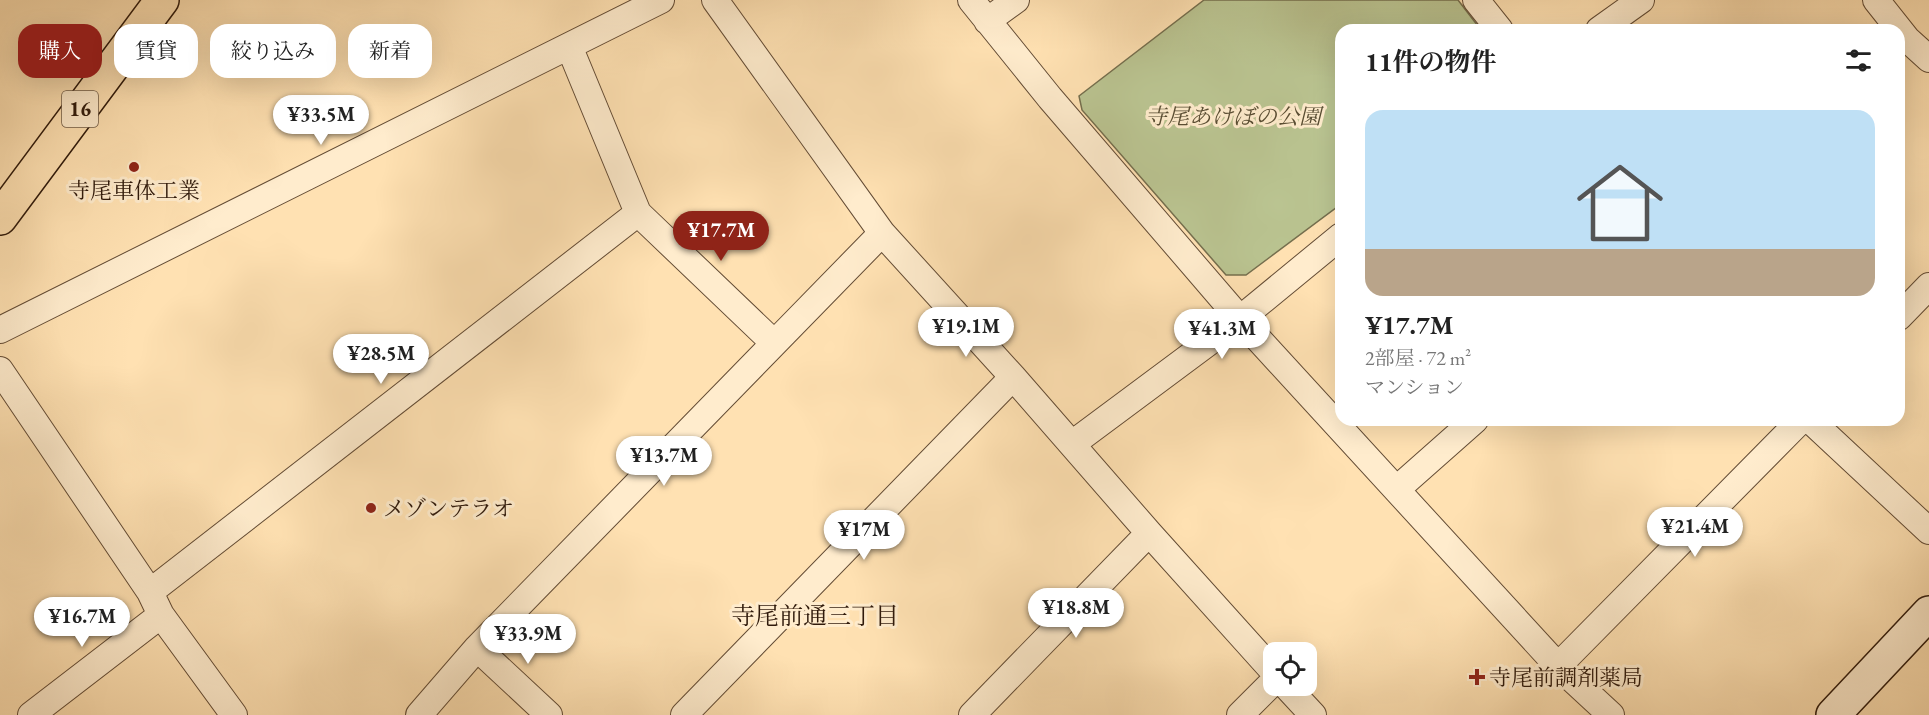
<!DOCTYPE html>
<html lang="ja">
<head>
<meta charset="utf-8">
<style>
  :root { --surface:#fff; --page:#f6f6f6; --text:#222; --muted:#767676; --line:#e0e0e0; --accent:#8f2418 }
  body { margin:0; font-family:"EB Garamond","Noto Serif JP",serif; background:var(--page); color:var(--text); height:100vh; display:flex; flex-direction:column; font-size:22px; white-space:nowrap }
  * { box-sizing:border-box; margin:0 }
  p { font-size:20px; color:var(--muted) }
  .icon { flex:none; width:33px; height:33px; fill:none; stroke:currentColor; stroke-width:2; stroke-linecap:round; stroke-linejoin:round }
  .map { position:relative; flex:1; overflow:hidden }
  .sheet { position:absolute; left:1335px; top:24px; width:570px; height:402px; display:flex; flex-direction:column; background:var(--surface); border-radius:18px; box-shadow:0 6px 24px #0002 }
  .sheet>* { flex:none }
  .top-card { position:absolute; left:18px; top:24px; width:570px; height:54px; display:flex; gap:12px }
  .controls { position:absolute; left:1263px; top:642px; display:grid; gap:12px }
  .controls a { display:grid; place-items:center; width:54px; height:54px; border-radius:12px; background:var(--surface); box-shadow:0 6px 24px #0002; font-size:30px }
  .price { position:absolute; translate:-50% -51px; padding:0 14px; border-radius:21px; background:#fff; color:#222; font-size:20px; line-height:39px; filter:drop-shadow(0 2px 3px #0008) }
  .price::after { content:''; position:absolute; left:50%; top:36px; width:18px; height:14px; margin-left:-9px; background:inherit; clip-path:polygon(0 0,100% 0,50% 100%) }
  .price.current { background:var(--accent); color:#fff }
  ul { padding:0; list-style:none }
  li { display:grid; align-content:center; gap:12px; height:318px; padding:0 30px }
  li+li { border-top:2px solid var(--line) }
  li span { display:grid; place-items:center; height:186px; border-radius:18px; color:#555 }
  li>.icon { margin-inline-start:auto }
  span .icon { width:108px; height:108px; fill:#fffc; stroke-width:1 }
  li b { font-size:26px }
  h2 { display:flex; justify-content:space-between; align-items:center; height:72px; padding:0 30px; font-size:26px }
  .pill { padding:0 21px; border-radius:18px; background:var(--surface); box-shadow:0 6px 24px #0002; font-size:21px; line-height:54px }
  .pill.current { background:var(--accent); color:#fff }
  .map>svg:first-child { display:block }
  .green { fill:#bac491; stroke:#756f4e; stroke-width:1.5 }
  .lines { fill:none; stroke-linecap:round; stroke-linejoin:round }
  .street-casing { stroke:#644c35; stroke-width:28 }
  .secondary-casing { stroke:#301a0b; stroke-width:36 }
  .primary-casing { stroke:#301a0b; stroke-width:36 }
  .street { stroke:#ffeccd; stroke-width:26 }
  .secondary { stroke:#ffeccd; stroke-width:33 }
  .primary { stroke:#ffe1b2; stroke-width:33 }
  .poi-dot { fill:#8f2418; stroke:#ffeccd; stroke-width:2 }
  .labels { text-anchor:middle; stroke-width:6; stroke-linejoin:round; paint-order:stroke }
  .shield { fill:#ffeccd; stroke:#6e5945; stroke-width:1.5 }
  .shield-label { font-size:21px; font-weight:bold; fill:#301a0b }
  .park-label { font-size:22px; font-style:italic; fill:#594d33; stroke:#ffeccd }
  .poi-label { font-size:22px; fill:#301a0b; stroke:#ffeccd; text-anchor:start }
  .neighbourhood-label { font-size:24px; fill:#301a0b; stroke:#ffeccd }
</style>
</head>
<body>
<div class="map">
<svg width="1929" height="715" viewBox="0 0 1929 715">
  <rect width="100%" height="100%" fill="#ffe1b2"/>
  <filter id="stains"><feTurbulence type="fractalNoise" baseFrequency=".00333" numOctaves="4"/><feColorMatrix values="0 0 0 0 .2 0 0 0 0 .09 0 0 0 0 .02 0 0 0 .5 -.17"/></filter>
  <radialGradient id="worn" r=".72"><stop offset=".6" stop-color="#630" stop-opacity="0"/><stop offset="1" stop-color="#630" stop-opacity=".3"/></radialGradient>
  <path class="green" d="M1204,0h254l23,30h-140v174l-95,71h-20l-144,-165 -3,-14z"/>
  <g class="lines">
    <g class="street-casing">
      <path id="street" d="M715,0l167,233 131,144 136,156 125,139
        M971,0l79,98 190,221 318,347 53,49
        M1476,0l24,30
        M1876,0l31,39 22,20
        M987,21l29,-21
        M1599,30l42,-30
        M569,46l69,167 136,130
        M1899,317l30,-31
        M0,330l661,-330
        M0,370l150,222 11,23 73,100
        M1810,420l119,111
        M1072,444l168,-125 101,-83
        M1397,489l78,-69
        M150,592l488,-379
        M477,648l72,67
        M1558,666l243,-246
        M1286,686l27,29
        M31,715l130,-100
        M419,715l58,-67 405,-415
        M684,715l329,-338
        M972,715l177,-182
        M1240,715l34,-34"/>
    </g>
    <g class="secondary-casing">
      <path id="secondary" d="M1833,715l96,-102"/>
    </g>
    <g class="primary-casing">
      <path id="primary" d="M0,218l162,-218"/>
    </g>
    <use href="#street" class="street"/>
    <use href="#secondary" class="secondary"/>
    <use href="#primary" class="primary"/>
  </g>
  <g class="poi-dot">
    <circle cx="134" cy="167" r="6"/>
    <circle cx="371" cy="508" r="6"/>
    <path d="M1474 668h6v6h6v6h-6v6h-6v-6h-6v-6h6z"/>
  </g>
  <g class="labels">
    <rect class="shield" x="62" y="91" width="36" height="36" rx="4.5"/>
    <g class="shield-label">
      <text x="80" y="116">16</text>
    </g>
    <g class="park-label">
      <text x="1233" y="124">寺尾あけぼの公園</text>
    </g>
    <g class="poi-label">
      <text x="134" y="198" text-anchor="middle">寺尾車体工業</text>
      <text x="383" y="516">メゾンテラオ</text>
      <text x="1489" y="685">寺尾前調剤薬局</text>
    </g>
    <g class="neighbourhood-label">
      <text x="815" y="624">寺尾前通三丁目</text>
    </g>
  </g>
  <rect width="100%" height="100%" filter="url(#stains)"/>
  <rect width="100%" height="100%" fill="url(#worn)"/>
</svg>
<div class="controls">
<a><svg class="icon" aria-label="locate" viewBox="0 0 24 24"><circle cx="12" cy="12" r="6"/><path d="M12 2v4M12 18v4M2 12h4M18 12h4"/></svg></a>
</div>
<b class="price" style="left:321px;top:146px">¥33.5M</b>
<b class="price current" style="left:721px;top:262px">¥17.7M</b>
<b class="price" style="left:966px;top:358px">¥19.1M</b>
<b class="price" style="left:1222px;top:360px">¥41.3M</b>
<b class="price" style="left:381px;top:385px">¥28.5M</b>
<b class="price" style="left:664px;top:487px">¥13.7M</b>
<b class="price" style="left:1695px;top:558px">¥21.4M</b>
<b class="price" style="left:864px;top:561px">¥17M</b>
<b class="price" style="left:1076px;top:639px">¥18.8M</b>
<b class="price" style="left:82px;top:648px">¥16.7M</b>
<b class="price" style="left:528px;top:665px">¥33.9M</b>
<div class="top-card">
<a class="pill current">購入</a>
<a class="pill">賃貸</a>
<a class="pill">絞り込み</a>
<a class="pill">新着</a>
</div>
<section class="sheet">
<h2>11件の物件<svg class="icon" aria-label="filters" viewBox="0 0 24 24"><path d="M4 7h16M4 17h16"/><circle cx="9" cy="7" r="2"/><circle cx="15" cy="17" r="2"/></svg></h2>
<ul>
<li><span style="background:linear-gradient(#bfe0f5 75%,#b9a48a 0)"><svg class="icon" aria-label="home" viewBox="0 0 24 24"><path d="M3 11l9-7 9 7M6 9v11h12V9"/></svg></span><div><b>¥17.7M</b><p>2部屋 · 72 m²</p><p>マンション</p></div></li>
</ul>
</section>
</div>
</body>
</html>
